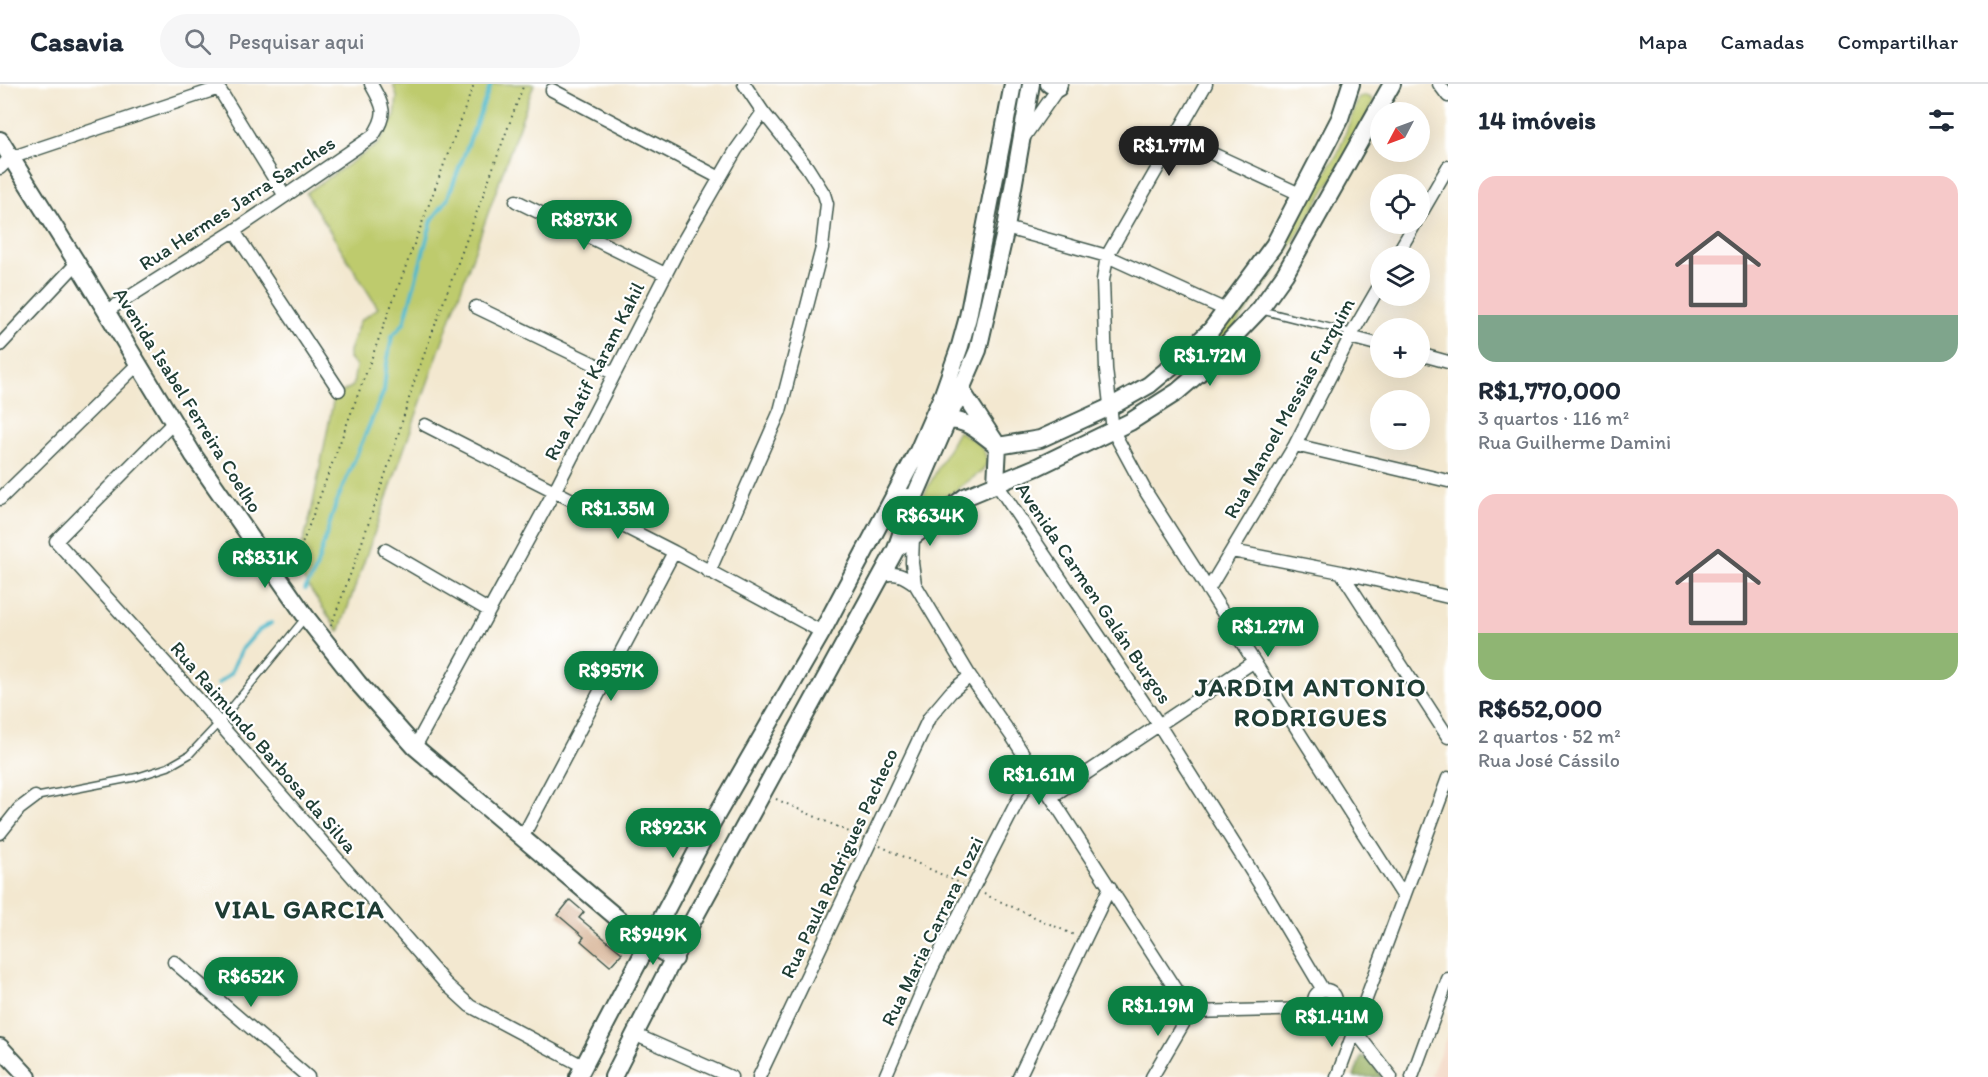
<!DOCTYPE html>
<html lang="pt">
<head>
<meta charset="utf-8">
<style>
  :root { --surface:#fff; --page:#f6f6f7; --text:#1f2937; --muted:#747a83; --line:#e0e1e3; --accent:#0b8043 }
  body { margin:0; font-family:Itim,sans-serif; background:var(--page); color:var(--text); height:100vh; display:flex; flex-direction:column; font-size:22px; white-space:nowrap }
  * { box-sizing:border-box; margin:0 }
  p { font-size:20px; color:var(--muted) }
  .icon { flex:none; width:33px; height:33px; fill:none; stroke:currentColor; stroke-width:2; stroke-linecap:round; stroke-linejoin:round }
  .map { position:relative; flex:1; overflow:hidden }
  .details { display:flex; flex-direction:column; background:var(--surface); width:540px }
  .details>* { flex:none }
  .needle { width:39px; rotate:229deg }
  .buttons { position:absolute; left:1370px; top:18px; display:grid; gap:12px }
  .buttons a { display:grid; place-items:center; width:60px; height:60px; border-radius:50%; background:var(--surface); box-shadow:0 6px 24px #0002; font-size:30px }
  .price { position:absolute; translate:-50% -51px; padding:0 14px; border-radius:21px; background:var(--accent); color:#fff; font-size:20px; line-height:39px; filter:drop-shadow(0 2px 3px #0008) }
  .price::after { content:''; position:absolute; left:50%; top:36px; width:18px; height:14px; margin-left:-9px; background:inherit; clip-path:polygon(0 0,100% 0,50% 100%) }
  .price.on { background:#222; color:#fff }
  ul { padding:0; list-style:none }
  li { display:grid; align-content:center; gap:12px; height:318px; padding:0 30px }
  li span { display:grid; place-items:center; height:186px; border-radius:18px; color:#555 }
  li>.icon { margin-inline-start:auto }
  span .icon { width:108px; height:108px; fill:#fffc; stroke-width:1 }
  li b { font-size:26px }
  h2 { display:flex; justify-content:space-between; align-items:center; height:72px; padding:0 30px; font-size:26px }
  header { display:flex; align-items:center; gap:36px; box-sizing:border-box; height:84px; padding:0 30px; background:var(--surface); border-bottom:2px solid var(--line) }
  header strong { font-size:28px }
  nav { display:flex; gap:33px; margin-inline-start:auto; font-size:21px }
  .search { width:420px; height:54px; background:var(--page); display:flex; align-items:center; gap:15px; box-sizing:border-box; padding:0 21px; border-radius:33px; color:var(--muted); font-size:22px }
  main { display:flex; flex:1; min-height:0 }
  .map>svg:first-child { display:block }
  .built { fill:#f3d4bf }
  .green { fill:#becb6d; stroke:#6e8450; stroke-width:1.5 }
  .forest { fill:#96af60; stroke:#5a764a; stroke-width:1.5 }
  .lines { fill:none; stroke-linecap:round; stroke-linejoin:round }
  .stream { stroke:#50bacc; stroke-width:4 }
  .building { fill:#d2aa89 }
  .lane-casing { stroke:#3f574b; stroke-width:9 }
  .street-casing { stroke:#3f574b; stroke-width:15 }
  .secondary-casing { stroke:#3f574b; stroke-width:20 }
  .path { stroke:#3f574b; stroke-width:2; stroke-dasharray:1.5 4.5; stroke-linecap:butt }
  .lane { stroke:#fff; stroke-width:6 }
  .street { stroke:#fff; stroke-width:12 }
  .secondary { stroke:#fff; stroke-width:16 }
  .labels { text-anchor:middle; stroke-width:4.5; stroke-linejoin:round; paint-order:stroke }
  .street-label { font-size:20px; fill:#1f3d34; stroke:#fff }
  .district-label { font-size:26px; font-weight:bold; letter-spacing:1.5px; fill:#1f3d34; stroke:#fff }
</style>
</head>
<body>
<header>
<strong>Casavia</strong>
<div class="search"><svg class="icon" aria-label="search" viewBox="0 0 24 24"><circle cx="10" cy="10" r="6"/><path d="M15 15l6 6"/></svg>Pesquisar aqui</div>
<nav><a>Mapa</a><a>Camadas</a><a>Compartilhar</a></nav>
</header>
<main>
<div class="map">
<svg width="1448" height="993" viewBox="0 0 1448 993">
  <rect width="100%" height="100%" fill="#fff"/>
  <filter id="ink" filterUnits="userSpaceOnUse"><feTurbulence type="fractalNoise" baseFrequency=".0167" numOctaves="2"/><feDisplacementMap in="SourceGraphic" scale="12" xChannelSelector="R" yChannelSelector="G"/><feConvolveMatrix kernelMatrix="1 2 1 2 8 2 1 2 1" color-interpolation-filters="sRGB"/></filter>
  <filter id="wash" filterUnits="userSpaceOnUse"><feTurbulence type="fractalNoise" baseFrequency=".008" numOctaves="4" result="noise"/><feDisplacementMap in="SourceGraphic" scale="24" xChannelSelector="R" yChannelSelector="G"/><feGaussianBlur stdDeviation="1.35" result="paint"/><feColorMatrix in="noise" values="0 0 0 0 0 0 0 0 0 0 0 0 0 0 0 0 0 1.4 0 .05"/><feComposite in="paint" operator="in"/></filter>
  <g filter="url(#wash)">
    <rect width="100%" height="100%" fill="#f3e8d0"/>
    <path class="built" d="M1448,950v43h-18z"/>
    <path class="green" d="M393,0h141l-195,548 -49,-73 11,-9 10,-37 23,-116 19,-11 3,-21 -7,-6v-8l11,-30 18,-13 -72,-115 72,-49 17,-28 2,-19z
      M1365,12l6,2 3,4 -31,59 -67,109 -29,41 -17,22 -54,52 66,-79 96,-153 21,-56z
      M958,347c16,10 27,12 29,32l-5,8 -45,33 -16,-4z"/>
    <path class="forest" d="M1361,972l9,4 12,17h-28z"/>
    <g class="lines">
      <path class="stream" d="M305,505l10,-17 21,-69 48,-112 2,-22 6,-33 12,-13 28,-103 15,-20 44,-116
        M218,600l13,-11 10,-23 17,-19 13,-8"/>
    </g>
    <g id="blocks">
      <path class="building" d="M570,816l14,12 -5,6 43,35 -12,13 -29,-25 3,-4 -26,-22z"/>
    </g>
  </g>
  <g filter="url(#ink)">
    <use href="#blocks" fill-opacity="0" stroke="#3f574b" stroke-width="1.5"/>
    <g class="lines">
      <g class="lane-casing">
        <path id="lane" d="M1260,226l92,23
          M35,713l102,-20 31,-10 21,-12 29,-31 87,-106"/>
      </g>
      <g class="street-casing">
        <path id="street" d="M216,0l69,112
          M1206,0l-99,172 -4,24 3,89 7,62 33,61 258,405
          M1439,0l9,12
          M552,6l168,88
          M1174,52l128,59
          M1024,53l37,-53
          M0,84l10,-10 209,-70
          M516,117l149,73
          M1419,133l29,-50
          M1006,144l101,28 119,54
          M234,147l105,159
          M1396,172l19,-32
          M476,223l137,66
          M107,227l127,-80 139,-95c15,-23 11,-29 -2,-52
          M1350,253l30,8
          M0,261l77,-82
          M1419,270l29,8
          M173,339l-117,118 134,149 255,293 25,23 113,60
          M425,341l249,127 148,80
          M1295,361l153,36
          M996,399l163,242 110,174 54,91
          M0,415l138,-135
          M385,466l103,60
          M1232,467l109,21 107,25
          M709,488l71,-161 42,-163 5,-44 -3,-10 -17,-27 -44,-55 -19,-28
          M1341,488l107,165
          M881,491c15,-3 22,0 34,9l-3,-21 1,-26
          M915,500l55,92 41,59 179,277
          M1208,506l87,-145 55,-108 30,-52
          M415,663l140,-257 122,-238 59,-102 27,-38
          M1051,713l202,-135
          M0,749l19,-24 16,-12
          M522,754l152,-286
          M174,878l134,115
          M1314 917a11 11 0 1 1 22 0a11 11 0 1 1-22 0Z
          M1334,924l21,23 36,46
          M1190,928l127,-3
          M636,951l95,42
          M759,993l170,-359 22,-26 19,-16
          M885,993l47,-109 88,-172 15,-25
          M1019,993l91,-190
          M1152,993l38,-65
          M1337,993l111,-299
          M1412,993l36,-98"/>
      </g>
      <g class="secondary-casing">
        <path id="secondary" d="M1049,0l9,4
          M0,56l77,123 117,193 112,161 52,66 57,64 233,197 27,15
          M961,306l37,56 42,-7 70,-32 39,-22 35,-29 27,-26 63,-85 66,-127 11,-34
          M940,339c22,-10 41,11 58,23l-2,37
          M908,413l6,13 28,5 23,-18 72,-30 93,-45 47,-30 21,-18 62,-65 25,-35 107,-190
          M896,465l46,-34
          M0,963l28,30
          M578,993l131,-249 113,-196 96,-181 25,-57 17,-48 8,-29 45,-233
          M613,993l79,-155 204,-373 15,-44 67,-155 28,-122 25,-144"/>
      </g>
      <path class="path" d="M292,487l182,-487
        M331,542l28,-75 34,-99 21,-70 110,-298
        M776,715l82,37
        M880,762l82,38
        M984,810l90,41"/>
      <use href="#lane" class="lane"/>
      <use href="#street" class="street"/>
      <use href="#secondary" class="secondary"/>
    </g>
  </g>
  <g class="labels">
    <g class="street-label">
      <text transform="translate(237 119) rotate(-33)" y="7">Rua Hermes Jarra Sanches</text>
      <text transform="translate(594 287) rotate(-63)" y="7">Rua Alatif Karam Kahil</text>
      <text transform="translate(188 316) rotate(58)" y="7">Avenida Isabel Ferreira Coelho</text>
      <text transform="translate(1289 324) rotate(-61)" y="7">Rua Manoel Messias Furquim</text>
      <text transform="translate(1094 509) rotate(56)" y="7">Avenida Carmen Galán Burgos</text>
      <text transform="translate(264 663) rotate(49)" y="7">Rua Raimundo Barbosa da Silva</text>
      <text transform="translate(839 779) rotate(-65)" y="7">Rua Paula Rodrigues Pacheco</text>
      <text transform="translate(932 847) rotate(-64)" y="7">Rua Maria Carrara Tozzi</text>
    </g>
    <g class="district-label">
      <text x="1311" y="612">JARDIM ANTONIO<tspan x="1311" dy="30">RODRIGUES</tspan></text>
      <text x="300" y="834">VIAL GARCIA</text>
    </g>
  </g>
</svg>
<div class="buttons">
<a><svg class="needle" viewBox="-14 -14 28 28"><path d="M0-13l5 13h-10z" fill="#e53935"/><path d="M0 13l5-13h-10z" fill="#747a83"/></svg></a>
<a><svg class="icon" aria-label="locate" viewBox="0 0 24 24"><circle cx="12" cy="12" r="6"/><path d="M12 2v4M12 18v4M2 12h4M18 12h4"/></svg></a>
<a><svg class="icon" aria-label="layers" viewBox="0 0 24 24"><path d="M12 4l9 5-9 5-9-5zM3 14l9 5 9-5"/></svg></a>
<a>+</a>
<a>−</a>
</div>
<b class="price on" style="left:1169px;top:93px">R$1.77M</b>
<b class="price" style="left:584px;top:167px">R$873K</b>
<b class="price" style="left:1210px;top:303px">R$1.72M</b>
<b class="price" style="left:618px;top:456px">R$1.35M</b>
<b class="price" style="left:930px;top:463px">R$634K</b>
<b class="price" style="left:265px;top:505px">R$831K</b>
<b class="price" style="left:1268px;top:574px">R$1.27M</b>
<b class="price" style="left:611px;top:618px">R$957K</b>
<b class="price" style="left:1039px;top:722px">R$1.61M</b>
<b class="price" style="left:673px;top:775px">R$923K</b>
<b class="price" style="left:653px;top:882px">R$949K</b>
<b class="price" style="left:251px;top:924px">R$652K</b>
<b class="price" style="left:1158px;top:953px">R$1.19M</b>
<b class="price" style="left:1332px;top:964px">R$1.41M</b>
</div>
<section class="details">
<h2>14 imóveis<svg class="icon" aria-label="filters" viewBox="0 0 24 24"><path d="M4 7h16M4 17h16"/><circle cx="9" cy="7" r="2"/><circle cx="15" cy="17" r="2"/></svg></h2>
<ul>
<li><span style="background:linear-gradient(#f6c9c9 75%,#7fa58c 0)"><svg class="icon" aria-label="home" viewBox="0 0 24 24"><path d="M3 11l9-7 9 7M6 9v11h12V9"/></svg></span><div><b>R$1,770,000</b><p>3 quartos · 116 m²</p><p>Rua Guilherme Damini</p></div></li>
<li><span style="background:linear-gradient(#f6c9c9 75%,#8fb573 0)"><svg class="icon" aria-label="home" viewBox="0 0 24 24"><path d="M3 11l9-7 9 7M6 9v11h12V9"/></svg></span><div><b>R$652,000</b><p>2 quartos · 52 m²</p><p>Rua José Cássilo</p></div></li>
</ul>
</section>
</main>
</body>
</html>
